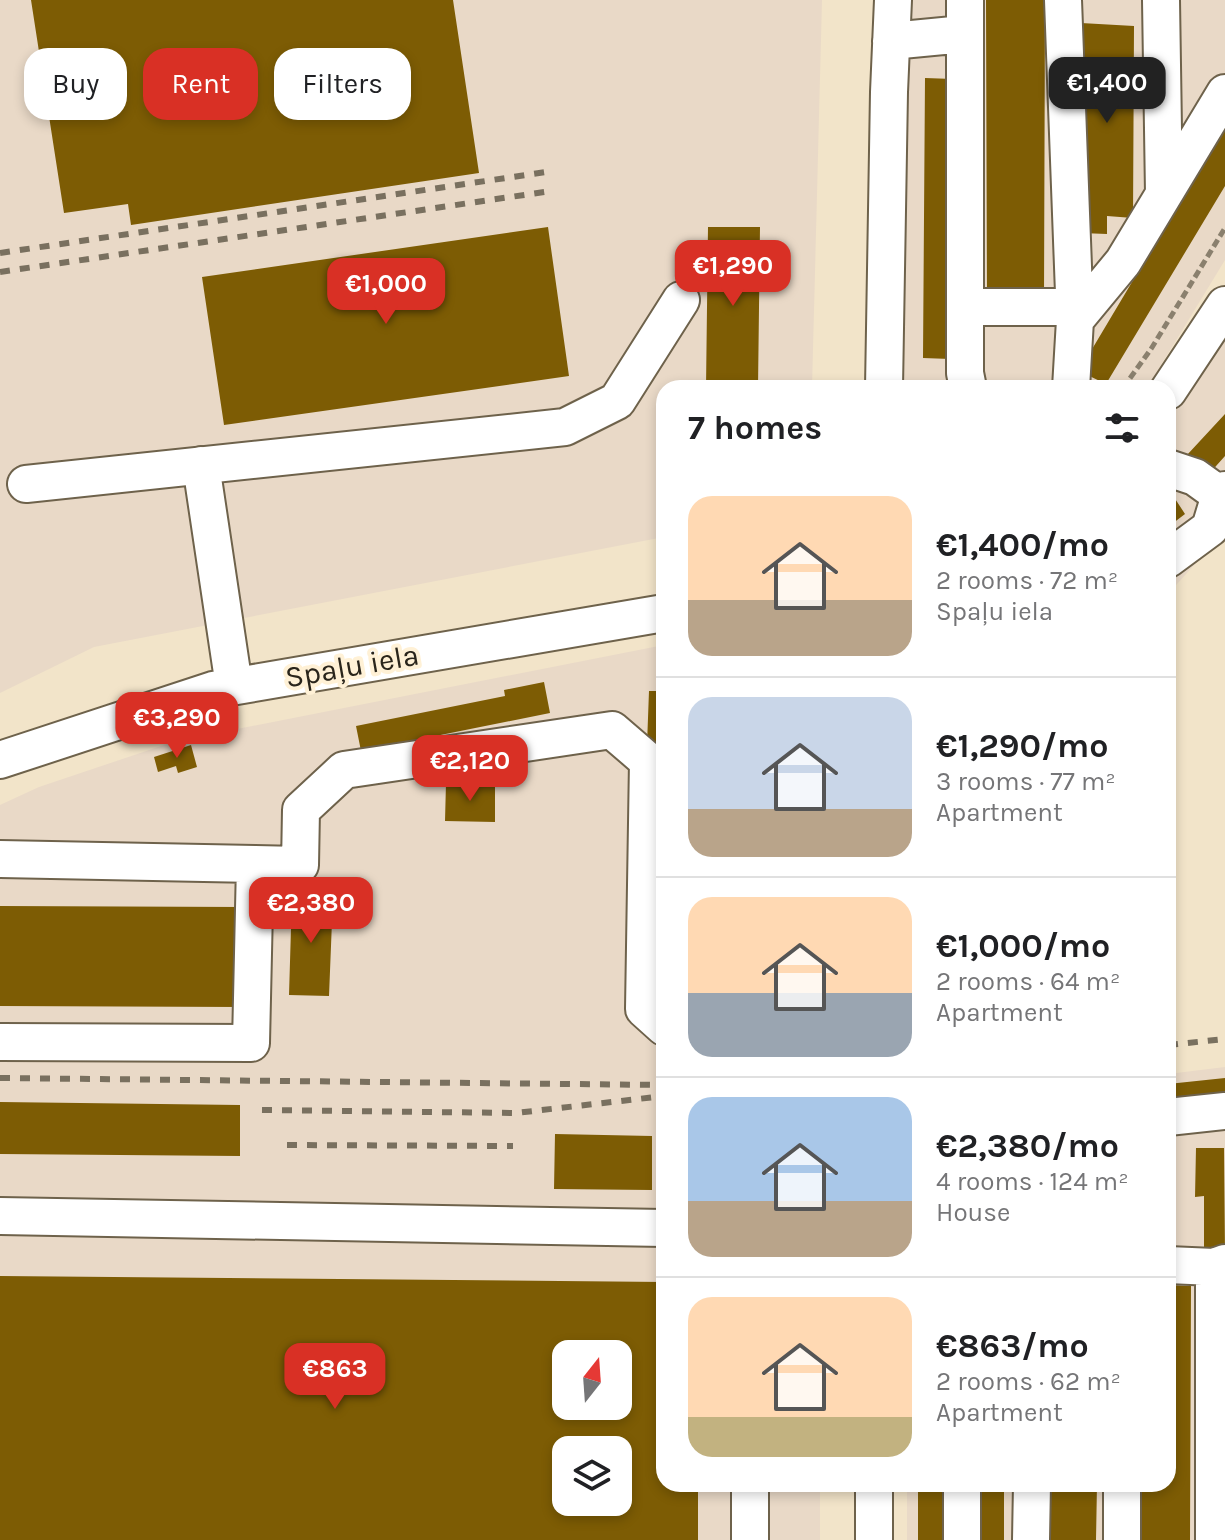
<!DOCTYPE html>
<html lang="en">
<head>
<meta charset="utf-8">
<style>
  :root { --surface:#fff; --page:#f2f2f2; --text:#202124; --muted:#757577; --line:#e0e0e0; --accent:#d93025 }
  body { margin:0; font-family:Karla,sans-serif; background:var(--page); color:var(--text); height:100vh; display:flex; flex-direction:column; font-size:30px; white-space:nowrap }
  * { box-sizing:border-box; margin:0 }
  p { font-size:26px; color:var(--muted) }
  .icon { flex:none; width:44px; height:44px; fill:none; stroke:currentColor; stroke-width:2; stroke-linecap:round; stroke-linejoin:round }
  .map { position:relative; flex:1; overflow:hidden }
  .drawer { position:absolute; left:656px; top:380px; width:520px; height:1112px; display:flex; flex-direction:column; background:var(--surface); border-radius:24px; box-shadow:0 4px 12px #0003 }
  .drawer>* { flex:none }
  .guide { position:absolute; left:24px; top:48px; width:512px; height:72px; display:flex; gap:16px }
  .needle { width:52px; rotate:17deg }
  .tools { position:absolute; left:552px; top:1340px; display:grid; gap:16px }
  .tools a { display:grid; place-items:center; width:80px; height:80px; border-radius:16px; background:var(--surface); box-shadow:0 4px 12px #0003; font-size:40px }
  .price { position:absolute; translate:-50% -68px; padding:0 18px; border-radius:16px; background:var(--accent); color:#fff; font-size:26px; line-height:52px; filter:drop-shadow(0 2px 4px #0008) }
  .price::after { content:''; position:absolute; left:50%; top:48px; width:24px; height:18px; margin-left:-12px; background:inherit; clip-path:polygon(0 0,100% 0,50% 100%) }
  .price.selected { background:#222; color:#fff }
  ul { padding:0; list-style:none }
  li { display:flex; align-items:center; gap:24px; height:200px; padding:0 32px }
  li+li { border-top:2px solid var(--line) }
  li span { display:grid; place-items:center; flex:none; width:224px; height:160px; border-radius:24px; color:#555 }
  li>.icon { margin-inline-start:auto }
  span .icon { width:96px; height:96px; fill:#fffc; stroke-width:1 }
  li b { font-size:34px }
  h2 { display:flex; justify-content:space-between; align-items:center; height:96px; padding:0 32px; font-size:34px }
  .tag { padding:0 28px; border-radius:24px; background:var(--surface); box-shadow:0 4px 12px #0003; font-size:28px; line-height:72px }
  .tag.selected { background:var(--accent); color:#fff }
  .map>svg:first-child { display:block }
  .industrial { fill:#e9d9c7; fill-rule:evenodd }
  .building { fill:#7d5c04; fill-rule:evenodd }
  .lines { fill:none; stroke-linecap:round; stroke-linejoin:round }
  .minor-casing { stroke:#6e624b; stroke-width:40 }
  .path { stroke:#8a806e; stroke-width:5; stroke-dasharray:8 4; stroke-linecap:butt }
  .minor { stroke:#fff; stroke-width:36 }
  .rail { stroke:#79705f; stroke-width:6; stroke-dasharray:10 10; stroke-linecap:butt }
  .labels { text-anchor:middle; stroke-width:8; stroke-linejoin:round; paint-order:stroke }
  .street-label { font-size:30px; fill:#2a251b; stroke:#fff1d6 }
</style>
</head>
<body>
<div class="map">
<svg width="1225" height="1540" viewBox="0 0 1225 1540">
  <rect width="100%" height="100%" fill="#f2e4c9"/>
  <path class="industrial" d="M0,0h822l-10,388h-148v149l-570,110 -94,46z
    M894,0h331v260l-78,128h-245z
    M1225,327v204l-57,63v-190z
    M664,645v839h156v56h-820v-735l39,-18 137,-46zM566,1354h52v52h-52zM566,1450h52v52h-52z
    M1225,1067v473h-318v-56h261v-410z"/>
  <path class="building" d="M31,0h422l26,173 -348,52 -3,-21 -64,9z
    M986,0h59l-1,299h-57z
    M1081,23l53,3 -1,192 -26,-2v18l-26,-1z
    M925,78l28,1 -3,280 -27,-1z
    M1225,126v60l-119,198 -27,-13z
    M548,227l21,149 -345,49 -22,-148z
    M708,227h52l-2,161h-52z
    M1225,414v42l-17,19 -21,-20z
    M1168,488l17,26 -17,13z
    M544,682l6,31 -189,38 -5,-25 149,-30 -1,-6z
    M649,691h15v54h-17z
    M191,745l6,22 -19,6 -2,-7 -18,6 -4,-15z
    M446,783l49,2v37l-50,-1z
    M292,895l41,1 -4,100 -40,-1z
    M0,906l242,1 -1,100 -241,-1z
    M1225,1078v17l-57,6v-17z
    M0,1102l240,3v51l-240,-2z
    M555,1134l97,2v54l-98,-1z
    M1196,1148h28l1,106h-21v-58l-9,1z
    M0,1276l664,6v202h34v56h-698zM566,1354h52v52h-52zM566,1450h52v52h-52z
    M1168,1285l23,1 -1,254h-52v-56h30z
    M918,1484h28v56h-28z
    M977,1484h27v56h-27z
    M1046,1484h51l-1,56h-50z"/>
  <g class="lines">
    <g class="minor-casing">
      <path id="minor" d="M965,0v373l3,15
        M1063,0l12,320 -4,68
        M1161,0l3,194
        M891,41l73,-7
        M965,307h109
        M1075,320l48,-58 102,-169
        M884,388l5,-296 4,-92
        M1168,391l57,-86
        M201,465l33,221
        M1168,468l27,9 25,18
        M26,484l539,-57 52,-26 64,-101
        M1168,559l42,-31 10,-33 5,-5
        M0,760l213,-70 451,-77
        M0,859l255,5
        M0,1042l251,1 4,-179 45,1 1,-55 43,-40 268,-40 36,31 -4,248 20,18
        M1168,1117l57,-6
        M0,1216l664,12
        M1168,1265l46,2 11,-4
        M1214,1267v273
        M962,1484v56
        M1122,1484v56
        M750,1540v-56
        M874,1540v-56
        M1031,1540l1,-56"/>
    </g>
    <path class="path" d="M1123,388l28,-39 74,-121"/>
    <use href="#minor" class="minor"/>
    <path class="rail" d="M0,253l546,-81
      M0,272l551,-81
      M1168,1045l57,-6
      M0,1078l664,7
      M262,1110l254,3 148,-17
      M287,1145l226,1"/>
  </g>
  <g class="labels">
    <g class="street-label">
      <text transform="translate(352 666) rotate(-10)" y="10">Spaļu iela</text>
    </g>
  </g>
</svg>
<div class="tools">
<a><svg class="needle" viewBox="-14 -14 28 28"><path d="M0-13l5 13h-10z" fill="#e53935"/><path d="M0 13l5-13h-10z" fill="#757577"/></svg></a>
<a><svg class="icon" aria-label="layers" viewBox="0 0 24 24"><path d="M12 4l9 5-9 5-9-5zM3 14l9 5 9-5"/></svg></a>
</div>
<b class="price selected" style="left:1107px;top:125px">€1,400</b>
<b class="price" style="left:733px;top:308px">€1,290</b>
<b class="price" style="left:386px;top:326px">€1,000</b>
<b class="price" style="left:177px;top:760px">€3,290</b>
<b class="price" style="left:470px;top:803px">€2,120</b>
<b class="price" style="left:311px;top:945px">€2,380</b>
<b class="price" style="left:335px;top:1411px">€863</b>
<div class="guide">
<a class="tag">Buy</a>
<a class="tag selected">Rent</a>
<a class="tag">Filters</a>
</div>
<section class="drawer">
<h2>7 homes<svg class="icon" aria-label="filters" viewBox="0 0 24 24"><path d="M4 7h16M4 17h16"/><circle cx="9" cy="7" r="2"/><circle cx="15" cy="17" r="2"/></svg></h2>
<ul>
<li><span style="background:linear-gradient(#ffd9b3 65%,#b9a48a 0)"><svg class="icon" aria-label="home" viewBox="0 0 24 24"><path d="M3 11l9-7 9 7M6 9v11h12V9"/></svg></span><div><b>€1,400/mo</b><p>2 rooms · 72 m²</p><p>Spaļu iela</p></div></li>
<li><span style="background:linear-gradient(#c9d6e8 70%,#b9a48a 0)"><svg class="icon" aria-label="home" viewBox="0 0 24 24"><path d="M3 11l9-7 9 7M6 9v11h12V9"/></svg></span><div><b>€1,290/mo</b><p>3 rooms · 77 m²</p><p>Apartment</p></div></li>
<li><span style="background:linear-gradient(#ffd9b3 60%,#9aa5b1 0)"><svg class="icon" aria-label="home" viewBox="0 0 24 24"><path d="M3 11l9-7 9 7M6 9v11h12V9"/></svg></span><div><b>€1,000/mo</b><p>2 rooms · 64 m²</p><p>Apartment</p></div></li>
<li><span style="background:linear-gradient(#a9c7e8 65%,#b9a48a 0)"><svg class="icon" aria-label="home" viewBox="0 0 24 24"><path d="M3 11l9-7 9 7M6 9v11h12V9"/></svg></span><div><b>€2,380/mo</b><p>4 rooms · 124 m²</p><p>House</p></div></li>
<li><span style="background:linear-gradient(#ffd9b3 75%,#c2b280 0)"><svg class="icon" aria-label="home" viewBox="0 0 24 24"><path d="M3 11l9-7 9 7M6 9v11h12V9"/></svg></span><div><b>€863/mo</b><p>2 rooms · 62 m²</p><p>Apartment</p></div></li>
</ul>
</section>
</div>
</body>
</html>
